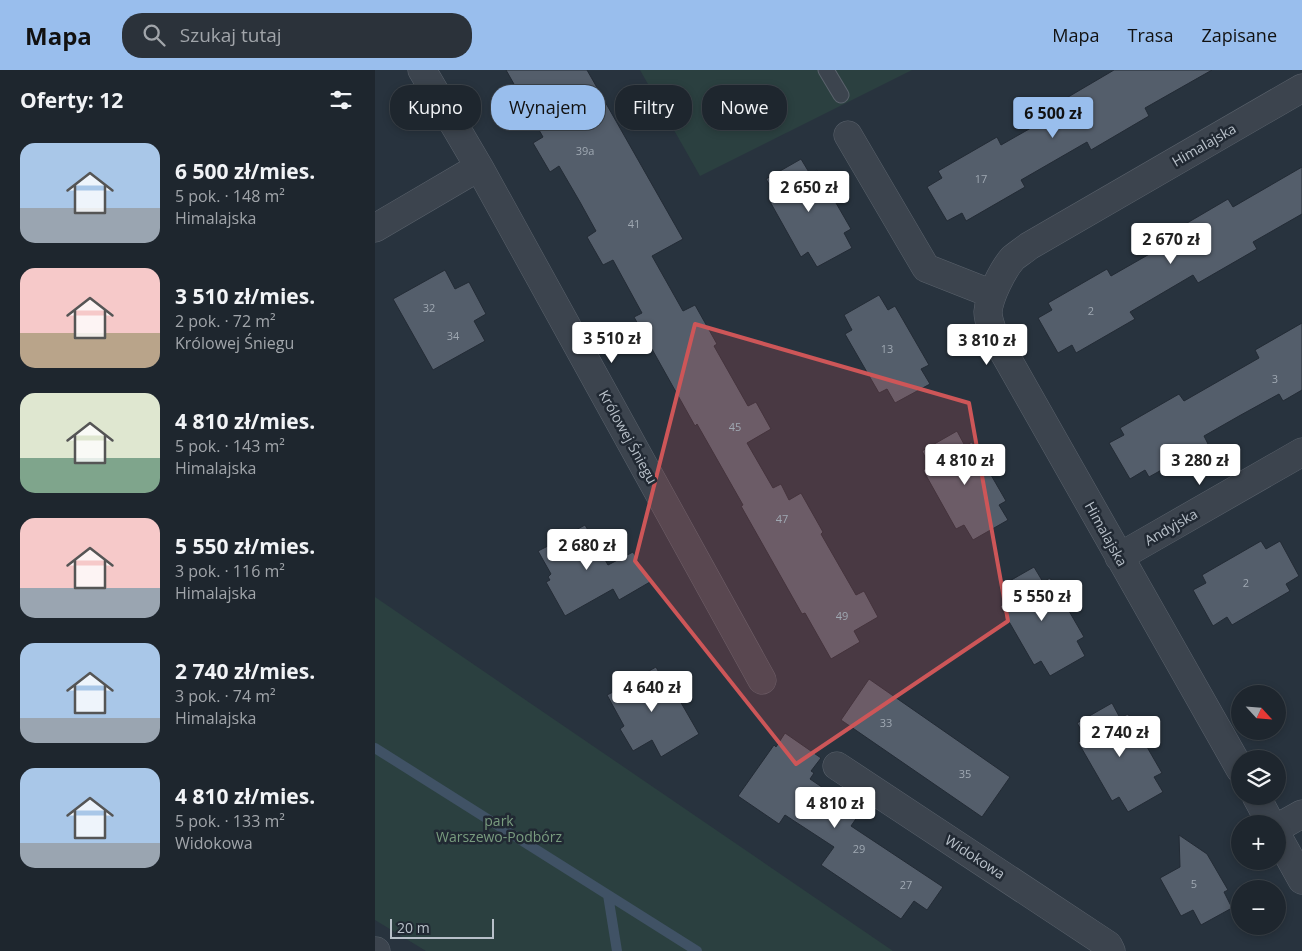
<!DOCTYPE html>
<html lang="pl">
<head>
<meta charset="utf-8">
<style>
  :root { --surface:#1e262e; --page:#2b323a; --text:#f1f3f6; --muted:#a1a5aa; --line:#3c434a; --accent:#99beed }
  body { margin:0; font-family:"Open Sans",sans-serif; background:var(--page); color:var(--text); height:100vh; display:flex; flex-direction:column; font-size:19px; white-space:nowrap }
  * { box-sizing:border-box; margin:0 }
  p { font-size:16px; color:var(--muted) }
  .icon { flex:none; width:28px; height:28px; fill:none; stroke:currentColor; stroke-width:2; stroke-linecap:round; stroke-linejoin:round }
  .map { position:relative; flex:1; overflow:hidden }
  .drawer { display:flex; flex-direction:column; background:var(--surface); width:375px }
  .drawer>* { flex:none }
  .top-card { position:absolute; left:15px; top:15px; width:475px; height:45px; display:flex; gap:10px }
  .needle { width:32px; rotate:116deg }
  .tools { position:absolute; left:856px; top:615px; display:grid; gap:10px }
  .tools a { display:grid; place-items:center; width:55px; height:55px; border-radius:50%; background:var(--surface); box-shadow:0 2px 8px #0003,0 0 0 1px var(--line); font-size:25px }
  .scale { position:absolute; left:15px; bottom:12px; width:104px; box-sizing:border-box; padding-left:5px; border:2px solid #b8c0c9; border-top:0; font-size:14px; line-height:18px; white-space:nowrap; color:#b8c0c9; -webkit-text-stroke:4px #212933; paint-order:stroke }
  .price { position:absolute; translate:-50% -42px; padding:0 11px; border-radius:5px; background:#fff; color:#222; font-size:16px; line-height:32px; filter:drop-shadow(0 1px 2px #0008) }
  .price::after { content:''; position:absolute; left:50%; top:30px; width:15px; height:11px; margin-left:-8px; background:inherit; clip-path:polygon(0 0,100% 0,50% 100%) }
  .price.on { background:var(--accent); color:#111 }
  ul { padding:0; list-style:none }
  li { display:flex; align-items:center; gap:15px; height:125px; padding:0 20px }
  li span { display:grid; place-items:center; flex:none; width:140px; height:100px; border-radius:15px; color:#555 }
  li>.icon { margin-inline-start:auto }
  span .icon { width:60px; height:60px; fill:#fffc; stroke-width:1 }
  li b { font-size:21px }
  h2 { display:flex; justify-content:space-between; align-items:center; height:60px; padding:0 20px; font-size:21px }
  .pill { padding:0 18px; border-radius:20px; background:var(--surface); box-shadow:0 2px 8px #0003,0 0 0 1px var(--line); font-size:18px; line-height:45px }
  .pill.on { background:var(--accent); color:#111 }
  header { display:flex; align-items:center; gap:30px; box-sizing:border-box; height:70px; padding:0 25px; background:var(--accent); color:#111 }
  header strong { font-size:24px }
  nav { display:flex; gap:28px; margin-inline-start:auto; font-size:18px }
  .search { width:350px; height:45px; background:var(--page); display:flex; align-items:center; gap:12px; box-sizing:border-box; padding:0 18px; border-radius:20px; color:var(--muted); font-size:19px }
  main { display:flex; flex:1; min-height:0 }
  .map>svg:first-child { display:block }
  .green { fill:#2b4040 }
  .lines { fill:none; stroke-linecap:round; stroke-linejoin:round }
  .stream { stroke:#405265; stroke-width:10 }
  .building { fill:#545e6b; stroke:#232b35 }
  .lane-casing { stroke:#5a626c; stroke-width:17 }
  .street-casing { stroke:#5a626c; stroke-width:29 }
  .lane { stroke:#3c444e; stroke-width:15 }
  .street { stroke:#3c444e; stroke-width:28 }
  .marked { fill:#cd5658; fill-opacity:0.2; stroke:#cd5658; stroke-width:4; stroke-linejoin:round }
  .labels { text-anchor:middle; stroke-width:5; stroke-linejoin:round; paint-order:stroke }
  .number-label { font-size:11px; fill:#9fa8b2 }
  .street-label { font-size:14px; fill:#b8c0c9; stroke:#212933 }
  .park-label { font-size:14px; fill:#799c7f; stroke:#212933 }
</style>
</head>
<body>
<header>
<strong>Mapa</strong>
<div class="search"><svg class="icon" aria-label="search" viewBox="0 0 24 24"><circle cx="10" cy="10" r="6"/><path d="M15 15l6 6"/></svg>Szukaj tutaj</div>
<nav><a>Mapa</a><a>Trasa</a><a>Zapisane</a></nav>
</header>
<main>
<section class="drawer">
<h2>Oferty: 12<svg class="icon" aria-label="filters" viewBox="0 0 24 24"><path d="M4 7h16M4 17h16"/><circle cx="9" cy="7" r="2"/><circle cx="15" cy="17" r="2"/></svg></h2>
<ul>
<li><span style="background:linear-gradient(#a9c7e8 65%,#9aa5b1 0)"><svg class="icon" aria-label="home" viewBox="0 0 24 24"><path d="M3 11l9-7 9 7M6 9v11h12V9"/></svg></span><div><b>6 500 zł/mies.</b><p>5 pok. · 148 m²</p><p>Himalajska</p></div></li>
<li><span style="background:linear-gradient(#f6c9c9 65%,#b9a48a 0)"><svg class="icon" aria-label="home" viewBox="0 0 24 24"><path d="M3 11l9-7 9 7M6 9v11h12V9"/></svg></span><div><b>3 510 zł/mies.</b><p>2 pok. · 72 m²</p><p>Królowej Śniegu</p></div></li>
<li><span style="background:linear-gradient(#dfe7d0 65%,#7fa58c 0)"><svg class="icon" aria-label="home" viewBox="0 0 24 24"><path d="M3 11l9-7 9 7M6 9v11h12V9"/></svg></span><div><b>4 810 zł/mies.</b><p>5 pok. · 143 m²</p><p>Himalajska</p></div></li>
<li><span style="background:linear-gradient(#f6c9c9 70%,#9aa5b1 0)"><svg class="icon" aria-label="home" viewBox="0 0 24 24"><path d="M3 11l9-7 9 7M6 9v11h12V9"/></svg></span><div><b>5 550 zł/mies.</b><p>3 pok. · 116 m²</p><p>Himalajska</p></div></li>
<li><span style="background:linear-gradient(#a9c7e8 75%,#9aa5b1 0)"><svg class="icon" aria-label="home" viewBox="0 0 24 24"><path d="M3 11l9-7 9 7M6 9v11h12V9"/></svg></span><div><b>2 740 zł/mies.</b><p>3 pok. · 74 m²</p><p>Himalajska</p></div></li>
<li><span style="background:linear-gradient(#a9c7e8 75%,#9aa5b1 0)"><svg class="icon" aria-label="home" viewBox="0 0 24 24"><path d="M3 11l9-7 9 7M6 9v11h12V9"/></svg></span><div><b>4 810 zł/mies.</b><p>5 pok. · 133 m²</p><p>Widokowa</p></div></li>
</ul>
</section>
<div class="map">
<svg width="927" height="881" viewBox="0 0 927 881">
  <rect width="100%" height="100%" fill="#28333e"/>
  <path class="green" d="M265,0h272l-212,106z
    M0,527l518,354h-467l-51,-31z"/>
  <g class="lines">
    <path class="stream" d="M0,678l322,203
      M233,825l9,56"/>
  </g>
  <path class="building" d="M131,0h81l96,169 -31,17 31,55 12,-6 22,39 -3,2 34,60 8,-4 15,27 -24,14 26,45 8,-4 8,16 12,-7 22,39 -2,2 35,61 8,-4 14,26 -24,14 6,11 -29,17 -26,-46 -3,1 -61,-108 2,-1 -46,-81 -2,2 -61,-109 8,-4 -29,-53 -10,5 -16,-28 9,-6 -16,-29 -21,-36 -9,6 -17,-29 10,-6 -8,-14h1z
    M739,0h98l-67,38 4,8 -58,34 -4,-8 -66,38 4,7 -59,34 -4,-8 -15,8 -20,-34 15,-9 -4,-7 59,-34 4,8 51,-29 15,-9 -4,-7z
    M426,89l9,15 7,-4 34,59 -7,4 8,15 -35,19 -9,-15 -7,5 -33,-59 7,-4 -9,-15z
    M927,97v47l-49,28 4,7 -59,34 -5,-8 -63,37 5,7 -59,34 -4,-8 -14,8 -20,-35 14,-8 -4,-7 59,-34 4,7 63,-36 -4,-7 58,-34 5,8z
    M70,200l10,19 14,-7 17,32 -12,7 11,20 -52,29 -40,-71z
    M504,225l9,15 7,-4 34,59 -8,4 9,15 -35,19 -8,-14 -8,4 -34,-59 7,-4 -8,-15z
    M927,253v67l-19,11 -4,-7 -40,22 -35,20 4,8 -59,33 -4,-7 -15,9 -21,-36 15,-8 -4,-7 59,-34 5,7 75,-43 -4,-8z
    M582,361l8,15 7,-4 34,59 -7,4 9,15 -35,20 -9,-15 -8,4 -33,-59 7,-4 -8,-15z
    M210,455l23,40 25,-13 17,30 -31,18 -6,-11 -48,27 -19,-34 4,-2 -2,-3 3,-3 -13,-23 12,-6 4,-11 11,2z
    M886,471l5,8 14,-8 19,35 -13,8 4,7 -58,34 -5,-8 -14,9 -20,-36 13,-7 -4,-8z
    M659,497l9,15 7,-4 34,59 -7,4 8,15 -35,20 -9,-15 -7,4 -34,-59 8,-4 -9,-15z
    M281,597l8,15 4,-2 31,54 -38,23 -9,-17 -19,11 -13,-22 4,-3 -17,-31 16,-8 4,-14 13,3z
    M494,609l141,98 -28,40 -141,-97z
    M737,633l8,15 8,-4 34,59 -8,4 9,15 -35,20 -9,-15 -7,4 -34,-59 8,-4 -9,-15z
    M410,663l36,25 -10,13 3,2 -4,6 50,34 -9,13 92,61 -16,23 -13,-9 -13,18 -80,-54 13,-18 -49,-32 -6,9 -41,-28 36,-51 2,2z
    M804,765l28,19 21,36 -4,2 8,16 -31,17 -8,-15 -12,6 -21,-38 20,-11z"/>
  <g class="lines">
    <g class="lane-casing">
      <path id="lane" d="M451,0l15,25"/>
    </g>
    <g class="street-casing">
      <path id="street" d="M47,0l57,97 283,513
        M473,65l78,133 66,26
        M0,158l104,-61
        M744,487l183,-105
        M462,696l271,179 3,6
        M865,699l-246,-434c-3,-8 -6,-15 -6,-23 1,-15 15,-43 25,-54 5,-4 11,-8 16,-12l273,-158
        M881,726l15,28
        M902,758l25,-14
        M902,765l25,45
        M0,881h1"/>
    </g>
    <use href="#lane" class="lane"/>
    <use href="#street" class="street"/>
  </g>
  <path class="marked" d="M320,254l274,79 39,218 -212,143 -161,-203z"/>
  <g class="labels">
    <g class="number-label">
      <text x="210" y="85">39a</text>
      <text x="606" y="113">17</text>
      <text x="259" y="158">41</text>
      <text x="54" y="242">32</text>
      <text x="716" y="245">2</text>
      <text x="78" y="270">34</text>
      <text x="512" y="283">13</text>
      <text x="900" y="313">3</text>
      <text x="360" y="361">45</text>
      <text x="407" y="453">47</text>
      <text x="871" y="517">2</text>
      <text x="467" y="550">49</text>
      <text x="511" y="657">33</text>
      <text x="590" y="708">35</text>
      <text x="484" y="783">29</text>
      <text x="819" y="818">5</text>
      <text x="531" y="819">27</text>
    </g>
    <g class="street-label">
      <text transform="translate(829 75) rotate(-30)" y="5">Himalajska</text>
      <text transform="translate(253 367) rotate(61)" y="5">Królowej Śniegu</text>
      <text transform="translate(796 457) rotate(-30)" y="5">Andyjska</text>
      <text transform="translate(731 464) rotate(61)" y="5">Himalajska</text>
      <text transform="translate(600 787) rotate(33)" y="5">Widokowa</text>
    </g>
    <g class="park-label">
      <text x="124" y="756">park<tspan x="124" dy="16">Warszewo-Podbórz</tspan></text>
    </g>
  </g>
</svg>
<div class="tools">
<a><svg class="needle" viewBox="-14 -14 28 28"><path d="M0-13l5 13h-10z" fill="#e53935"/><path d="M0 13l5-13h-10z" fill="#a1a5aa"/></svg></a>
<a><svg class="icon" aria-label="layers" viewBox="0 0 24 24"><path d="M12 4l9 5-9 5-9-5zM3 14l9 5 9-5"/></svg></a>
<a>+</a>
<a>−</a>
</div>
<div class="scale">20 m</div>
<b class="price on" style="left:678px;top:69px">6 500 zł</b>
<b class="price" style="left:434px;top:143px">2 650 zł</b>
<b class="price" style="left:796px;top:195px">2 670 zł</b>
<b class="price" style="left:237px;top:294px">3 510 zł</b>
<b class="price" style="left:612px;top:296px">3 810 zł</b>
<b class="price" style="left:590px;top:416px">4 810 zł</b>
<b class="price" style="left:825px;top:416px">3 280 zł</b>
<b class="price" style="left:212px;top:501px">2 680 zł</b>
<b class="price" style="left:667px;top:552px">5 550 zł</b>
<b class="price" style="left:277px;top:643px">4 640 zł</b>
<b class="price" style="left:745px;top:688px">2 740 zł</b>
<b class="price" style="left:460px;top:759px">4 810 zł</b>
<div class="top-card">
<a class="pill">Kupno</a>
<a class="pill on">Wynajem</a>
<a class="pill">Filtry</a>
<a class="pill">Nowe</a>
</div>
</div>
</main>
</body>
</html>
